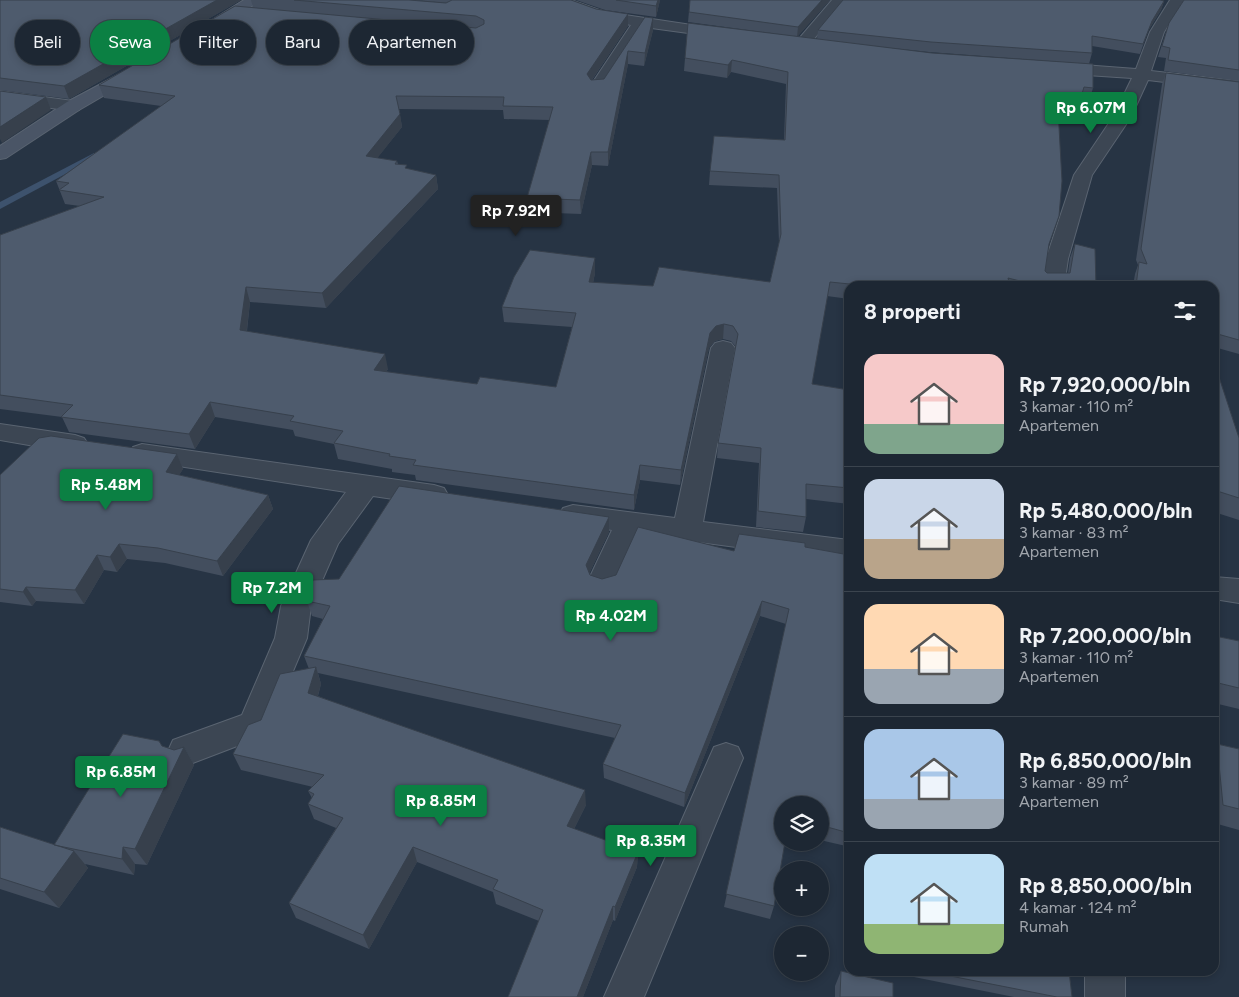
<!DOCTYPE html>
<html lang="id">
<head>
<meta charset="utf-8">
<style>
  :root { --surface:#1d2733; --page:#2a333f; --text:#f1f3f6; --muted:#a0a5ac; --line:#3b444e; --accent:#0b8043 }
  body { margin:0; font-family:Figtree,sans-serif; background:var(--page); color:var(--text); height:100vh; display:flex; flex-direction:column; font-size:19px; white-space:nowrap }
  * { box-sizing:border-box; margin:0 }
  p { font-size:16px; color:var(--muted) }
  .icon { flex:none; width:28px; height:28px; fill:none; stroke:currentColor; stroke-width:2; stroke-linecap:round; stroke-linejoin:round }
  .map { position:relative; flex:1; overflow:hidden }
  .drawer { position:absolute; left:844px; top:281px; width:375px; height:695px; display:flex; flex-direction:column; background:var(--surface); border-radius:15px; box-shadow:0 2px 8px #0003,0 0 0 1px var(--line) }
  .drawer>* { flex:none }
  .top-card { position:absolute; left:15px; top:20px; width:475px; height:45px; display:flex; gap:10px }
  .controls { position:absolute; left:774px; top:796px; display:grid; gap:10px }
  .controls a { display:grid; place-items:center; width:55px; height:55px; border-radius:50%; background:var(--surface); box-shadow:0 2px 8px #0003,0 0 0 1px var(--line); font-size:25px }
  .price { position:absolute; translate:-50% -42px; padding:0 11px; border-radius:5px; background:var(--accent); color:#fff; font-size:16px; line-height:32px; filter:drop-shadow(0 1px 2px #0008) }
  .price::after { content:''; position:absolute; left:50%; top:30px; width:15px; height:11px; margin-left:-8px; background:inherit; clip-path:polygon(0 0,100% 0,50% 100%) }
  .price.current { background:#222; color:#fff }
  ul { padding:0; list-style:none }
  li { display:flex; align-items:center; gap:15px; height:125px; padding:0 20px }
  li+li { border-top:1px solid var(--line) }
  li span { display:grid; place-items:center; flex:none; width:140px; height:100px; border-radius:15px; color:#555 }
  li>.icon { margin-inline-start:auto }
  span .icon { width:60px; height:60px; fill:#fffc; stroke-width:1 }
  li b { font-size:21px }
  h2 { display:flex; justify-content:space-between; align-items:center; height:60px; padding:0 20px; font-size:21px }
  .tag { padding:0 18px; border-radius:22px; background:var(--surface); box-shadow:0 2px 8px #0003,0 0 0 1px var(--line); font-size:18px; line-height:45px }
  .tag.current { background:var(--accent); color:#fff }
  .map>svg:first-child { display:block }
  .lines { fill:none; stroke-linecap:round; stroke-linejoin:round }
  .stream { fill:#3d526d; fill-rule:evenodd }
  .minor-casing { stroke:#5a6471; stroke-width:2 }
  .secondary-casing { stroke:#5a6471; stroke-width:2 }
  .minor { fill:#3c4653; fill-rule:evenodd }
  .secondary { fill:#4a5566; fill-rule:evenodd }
  .wall { fill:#434e5e }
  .shaded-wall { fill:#37404c }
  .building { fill:#4e5b6d; stroke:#37404c }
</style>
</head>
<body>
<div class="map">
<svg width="1239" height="997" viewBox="0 0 1239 997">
  <rect width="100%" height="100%" fill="#273444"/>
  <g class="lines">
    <path class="stream" d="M94,153l7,2 -101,54v-7z"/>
    <g class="minor-casing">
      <path id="minor" d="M551,0h20l34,12 120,18 7,4 -7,4 -81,-11 -41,64h-12l-2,-3 42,-63 -34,-6 -44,-16z
        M832,0h15l-40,47h-10l-3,-3 3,-3z
        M1170,0h14l-20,32 -13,39 88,10v10l-91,-11 -17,37 -39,58 -24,84 -4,27h-22l4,-27 28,-84 39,-58 19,-39 -76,-5 -8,-5 8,-5 80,6 14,-37z
        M0,91l73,10 6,1 2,4 -2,4 -6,1 -73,-10z
        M723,341l8,2 4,5 -32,174 146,18v22l-210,-28 -25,55 -11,3 -11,-3 -4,-8 24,-51 -49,-8 -4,-7 4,-7 10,-3 102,13 36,-170 4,-5z
        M0,424l75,11 9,3 4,6 -4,6 -9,3 -75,-13z
        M142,444l292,41 10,3 4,7 -4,7 -10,3 -61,-9 -35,48 -27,62 -4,32 -41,97 -81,31 -12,-4 -5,-11 5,-11 69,-25 33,-77 6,-32 30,-66 35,-48 -213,-33 -4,-6 4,-6z
        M1214,577l25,2v24l-25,-4z
        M726,743l12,4 5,11 -99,239h-40l110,-250z
        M1085,971h40v26h-40z"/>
    </g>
    <g class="secondary-casing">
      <path id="secondary" d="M244,0h17l-45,30h-10l-2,-3 2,-3z
        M133,67l8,5 -2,3 -60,35 -73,48 -6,1v-13l67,-44z"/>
    </g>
    <use href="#minor" class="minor"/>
    <use href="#secondary" class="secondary"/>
  </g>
  <path class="wall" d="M0,0h241l-172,99 -69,-9z
    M251,0h158l38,3 -33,-3h157l25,9 32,5v12l-36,54 12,-1 41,-62 8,13 -9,36 -16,-2 -20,102 -16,-1 -11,49 -53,-2 -1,-14 23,-78 -46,-1 -1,-9 -104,-1 3,18 -25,31 20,3 1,3 10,5 28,6 2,14 -112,119 -76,-6 -3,29 141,38 -2,3 91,12 79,3 16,-60 -68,-5 -2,-15 93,-34 -2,10 60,3 117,-4 9,-39 -2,-55 -68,-3 1,-14 74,-31 2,-56 -55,-12 -4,6 -43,-7 1,-13 108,-22 -105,-14 2,-22h140l-33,37 20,2 1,-9 346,-29 -3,9 -13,21 -8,23 -48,-8v7l-3,11 -160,-12 -94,-10 258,46 -4,13 -8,-1 -6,17 -16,-2 -10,129 -4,27 2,2h21l2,-15 5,-14 21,42h-247v13l-22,-3 -15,88 37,6v114l-43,-5v18l-3,15 -47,-5 3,-64 -42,-5 1,-15 18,-96 -5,-6 -8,-2 -8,2 -6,7 -29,137 -40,-5 -6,30 -218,-30 -1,-5 -23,-3v-3l-54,-10 -4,-15 -39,-8 -2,-6 -78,-13 -20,32 -126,-17 -7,-15 -62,-8v-174l80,-29 -15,-2 -9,-23 105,-75 -57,-8 -5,-13 154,-78z
    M576,0h84l-4,17 -51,-7z
    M1239,0v81l-75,-10 2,-13 -8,-1 11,-34z
    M1166,73l73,9v272l-25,-7v-61h-81l2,-12 3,-9 -2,-5 26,-176z
    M1214,373l25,65v82l-25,-8z
    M177,454l6,15 -4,6 89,20 5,14 -50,67 -58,-13 -38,-4 -10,13 -13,-2 -20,34 -48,-3 -4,5 -32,-4v-127z
    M609,517v15l-20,42 1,1 12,4 132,-28 71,-4 44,8v282l-3,9 -26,-6v-35h-38l-8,101 -4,13 -46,-12 62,-283 -26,-8 -76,191 -80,-29 -1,-14 12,-26 -297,-65 3,11 -3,12 268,109 -12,24 64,23 -1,15 -22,54 -2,-1 -30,77h-75l31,-76 -43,-17 -3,-12 -76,-30 -48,87 -73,-31 -7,-15 47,-75 -22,-9 -6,-15 4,-6 -4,-7 5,-4 -72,-17 -8,-16 28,-34 48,-51 -5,-13 19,-37 -11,-3 -5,-15 32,-22z
    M1214,632l1,4 24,5v68l-25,-6z
    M1217,744l22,5v81l-25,-7v-75z
    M162,746l12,4 10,-3 10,18 -47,100 -12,-1 -1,11 -49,-11 3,4 -29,40 -59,-19v-62l55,18z
    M841,971l52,26h-58v-11z
    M909,971h160l3,26h-58l-105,-21z"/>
  <path class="shaded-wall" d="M217,0h24l-172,99 -5,-13z
    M658,0h2l-4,17v-11z
    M822,0h8l-33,37 1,-10z
    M1164,1l-3,9 -13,21 -8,23 12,-33z
    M628,14v12l-41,61v-13z
    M653,18v12l-9,36 1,-13z
    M628,51v13l-20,102v-14z
    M732,60l-1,12 -4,6 1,-13z
    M46,97l5,13 -49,33 -2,-4v-12z
    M400,114l2,13 -34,43 -2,-14z
    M591,152l1,13 -11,49 -1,-14z
    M436,175l2,14 -112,119 -4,-15z
    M595,258v15l-5,24 -1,-15z
    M246,287l4,15 -5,43 -5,-15z
    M724,324l-1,15 -8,2 -6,7 -29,137 1,-15 29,-137 6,-7z
    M385,354l3,15 -11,16 -3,-15z
    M210,402l5,15 -20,32 -6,-15z
    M177,454l6,15 -11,18 -6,-15z
    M640,465v15l-6,30v-15z
    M268,495l5,14 -50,67 -6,-15z
    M609,517v15l-23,48v-15z
    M119,544l8,15 -10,13 -7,-15z
    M97,555l7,15 -20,34 -9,-14z
    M26,587l10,14 -4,5 -9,-14z
    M762,601l-2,15 -76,191 1,-14z
    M316,667l5,17 -7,25 -6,-16z
    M184,747l10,18 -47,100 -12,-16z
    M585,790l1,15 -18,36 -1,-15z
    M123,847l12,17 -1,11 -12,-16z
    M413,847l4,15 -48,87 -6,-14z
    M74,851l14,17 -29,40 -15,-16z
    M638,852l-1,15 -22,54v-14z
    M613,906v14l-30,77h-6z"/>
  <path class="building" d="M0,0h217l-153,86 -64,-8z
    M294,0h115l37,3 6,-3h119l25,9 32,5 -41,60 4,6 13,-1 41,-62 8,1 -8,35 -17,-2 -20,101h-17l-11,48 -53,-2 26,-91 -50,-1 1,-9 -108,-1 4,18 -34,42 31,5 -2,3 12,1 -2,3 31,7 -114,118 -76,-6 -6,43 145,24 -11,16 103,14 3,-7 76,10 20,-74 -74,-6 12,-30 16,-27 65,8 -6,24 64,4 6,-19 111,15 11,-48 -2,-59 -69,-4 4,-35 71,4 3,-68 -56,-12 -4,5 -43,-7 3,-35 244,30 161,11v24l-9,-1 -5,17 -23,-4 2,9 4,72 -3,35 -10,28 -4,27 2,2h23l5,-29 20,5 1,37h-56l-32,-8 2,8h-141l-39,-4 -18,102 37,6v98l-43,-4v33l-48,-6 3,-63 -43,-5 20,-109 -5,-8 -9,-2 -8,2 -6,7 -29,137 -41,-5 -6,30 -221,-30 3,-5 -27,-4 1,-2 -56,-11 9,-12 -53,-10 4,-5 -84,-14 -21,32 -128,-17 12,-12 -73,-10v-160l104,-38 -45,-7 10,-7 -13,-2 119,-85 -76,-11 136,-79 241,22 8,-4v-4l-8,-4z
    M616,0h42l-2,6z
    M690,0h132l-24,27 -109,-15z
    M843,0h317l4,1 -12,20 -9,23 -51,-8v17l-161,-11 -113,-12z
    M1184,0h55v70l-71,-10 2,-12 -8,-2 7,-23z
    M1166,73l73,9v258l-25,-7v-47h-78l3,-24 8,2 -6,-15z
    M0,91l46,6 -46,30z
    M1214,373l4,1 21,64v60l-25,-8z
    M51,436l126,18 -11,18 102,23 -51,66 -59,-13 -39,-4 -9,13 -13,-2 -22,35 -49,-3 -3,5 -23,-3v-114l39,-37z
    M399,486l210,31 -23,48 4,10 12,4 14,-4 22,-48 96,24 5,-17 66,9v4l44,8v278l-29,-8v-20h-38v37h3l-11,64 -48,-12 63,-285 -27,-8 -77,192 -82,-29 18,-39 -317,-69 26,-50 -23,-5 6,-21 26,-1z
    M1214,632l1,4 24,5v47l-25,-6z
    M316,667l-8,26 277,97 -18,36 71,26 -23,55 -2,-1 -36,91h-69l35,-87 -50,-21 5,-9 -85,-33 -50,88 -74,-32 54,-85 -35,-14 6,-10 -6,-3 16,-16 -91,-21 15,-29 13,-5 19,-46z
    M123,734l36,7 3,5 12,4 10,-3 -49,102 -12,-2 -1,12 -68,-14z
    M1217,744l22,5v60l-16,-4z
    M0,827l74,24 -30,41 -44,-14z
    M841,971l52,12v14h-53z
    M925,971h144l3,26h-15z"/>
</svg>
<div class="controls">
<a><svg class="icon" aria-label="layers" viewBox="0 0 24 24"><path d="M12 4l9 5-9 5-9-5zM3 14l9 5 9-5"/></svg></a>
<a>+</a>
<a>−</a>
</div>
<b class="price" style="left:1091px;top:134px">Rp 6.07M</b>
<b class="price current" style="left:516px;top:237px">Rp 7.92M</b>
<b class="price" style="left:106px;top:511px">Rp 5.48M</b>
<b class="price" style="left:272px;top:614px">Rp 7.2M</b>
<b class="price" style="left:611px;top:642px">Rp 4.02M</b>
<b class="price" style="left:121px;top:798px">Rp 6.85M</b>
<b class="price" style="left:441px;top:827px">Rp 8.85M</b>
<b class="price" style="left:651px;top:867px">Rp 8.35M</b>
<div class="top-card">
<a class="tag">Beli</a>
<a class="tag current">Sewa</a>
<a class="tag">Filter</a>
<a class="tag">Baru</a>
<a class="tag">Apartemen</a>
</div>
<section class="drawer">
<h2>8 properti<svg class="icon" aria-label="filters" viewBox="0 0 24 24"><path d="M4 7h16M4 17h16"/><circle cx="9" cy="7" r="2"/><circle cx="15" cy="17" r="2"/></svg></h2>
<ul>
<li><span style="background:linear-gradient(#f6c9c9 70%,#7fa58c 0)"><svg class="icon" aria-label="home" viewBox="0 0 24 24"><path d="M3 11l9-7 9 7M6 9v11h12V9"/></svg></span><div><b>Rp 7,920,000/bln</b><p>3 kamar · 110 m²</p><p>Apartemen</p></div></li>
<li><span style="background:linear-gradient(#c9d6e8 60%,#b9a48a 0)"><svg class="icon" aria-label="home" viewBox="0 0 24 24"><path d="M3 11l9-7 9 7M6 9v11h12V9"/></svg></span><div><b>Rp 5,480,000/bln</b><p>3 kamar · 83 m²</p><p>Apartemen</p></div></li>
<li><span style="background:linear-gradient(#ffd9b3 65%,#9aa5b1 0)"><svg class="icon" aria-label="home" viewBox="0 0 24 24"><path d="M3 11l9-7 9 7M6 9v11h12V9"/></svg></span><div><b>Rp 7,200,000/bln</b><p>3 kamar · 110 m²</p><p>Apartemen</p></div></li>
<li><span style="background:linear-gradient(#a9c7e8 70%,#9aa5b1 0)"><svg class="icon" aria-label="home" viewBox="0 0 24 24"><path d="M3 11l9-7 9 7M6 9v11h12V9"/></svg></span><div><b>Rp 6,850,000/bln</b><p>3 kamar · 89 m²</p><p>Apartemen</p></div></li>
<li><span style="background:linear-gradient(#bfe0f5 70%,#8fb573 0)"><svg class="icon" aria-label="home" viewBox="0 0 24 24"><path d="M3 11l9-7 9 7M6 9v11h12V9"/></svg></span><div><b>Rp 8,850,000/bln</b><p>4 kamar · 124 m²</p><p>Rumah</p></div></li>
</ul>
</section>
</div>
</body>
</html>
